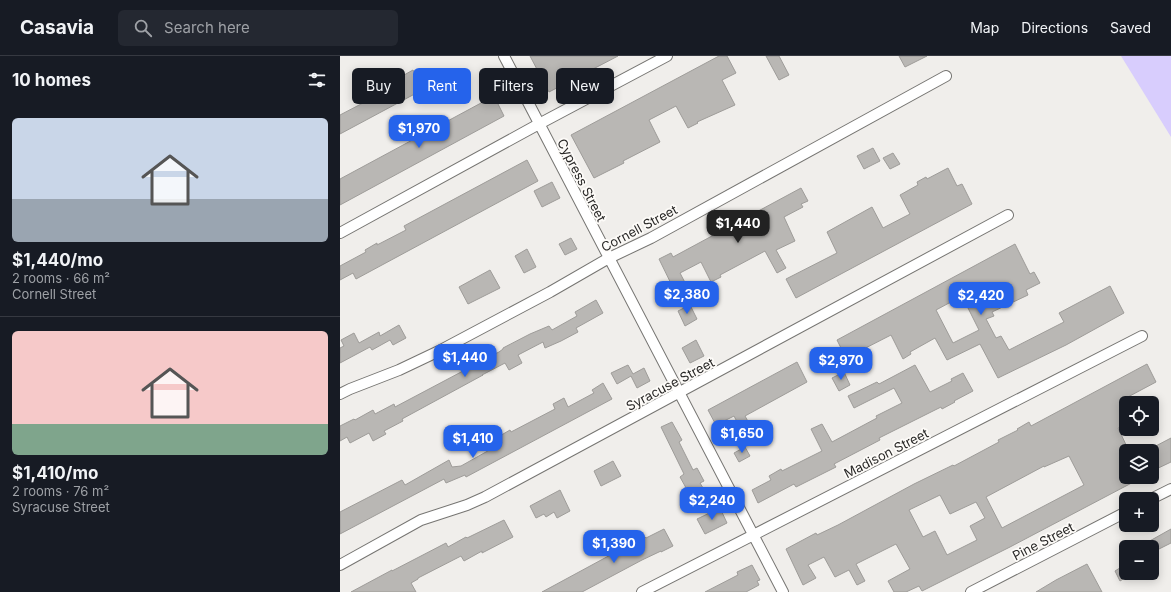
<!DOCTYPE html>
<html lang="en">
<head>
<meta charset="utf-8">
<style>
  :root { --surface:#171b24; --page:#242831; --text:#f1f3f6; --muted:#9ea1a6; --line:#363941; --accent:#2563eb }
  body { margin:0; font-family:Inter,sans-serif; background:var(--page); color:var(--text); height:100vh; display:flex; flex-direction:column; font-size:15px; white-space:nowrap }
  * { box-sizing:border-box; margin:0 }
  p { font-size:13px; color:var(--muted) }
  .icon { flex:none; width:22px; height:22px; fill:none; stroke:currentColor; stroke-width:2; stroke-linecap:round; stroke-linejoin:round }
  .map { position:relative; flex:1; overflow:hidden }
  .panel { display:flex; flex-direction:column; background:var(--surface); width:340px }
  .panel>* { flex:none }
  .guide { position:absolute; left:12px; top:12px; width:380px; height:36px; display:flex; gap:8px }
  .controls { position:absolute; left:779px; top:340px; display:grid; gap:8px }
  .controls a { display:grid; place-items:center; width:40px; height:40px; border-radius:6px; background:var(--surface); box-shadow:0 2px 10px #0003; font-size:20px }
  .price { position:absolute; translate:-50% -34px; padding:0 9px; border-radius:8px; background:var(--accent); color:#fff; font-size:13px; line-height:26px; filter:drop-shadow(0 1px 2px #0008) }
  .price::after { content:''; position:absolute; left:50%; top:24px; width:12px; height:9px; margin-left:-6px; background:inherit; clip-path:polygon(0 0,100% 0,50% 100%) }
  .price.selected { background:#222; color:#fff }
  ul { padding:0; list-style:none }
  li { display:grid; align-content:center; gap:8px; height:212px; padding:0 12px }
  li+li { border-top:1px solid var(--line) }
  li span { display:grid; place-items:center; height:124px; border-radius:6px; color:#555 }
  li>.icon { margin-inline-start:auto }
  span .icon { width:72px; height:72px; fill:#fffc; stroke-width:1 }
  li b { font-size:17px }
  h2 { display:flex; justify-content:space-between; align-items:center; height:48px; padding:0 12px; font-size:17px }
  .pill { padding:0 14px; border-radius:6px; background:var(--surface); box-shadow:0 2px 10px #0003; font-size:14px; line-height:36px }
  .pill.selected { background:var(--accent); color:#fff }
  header { display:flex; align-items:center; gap:24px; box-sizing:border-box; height:56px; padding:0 20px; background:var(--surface); border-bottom:1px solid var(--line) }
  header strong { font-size:19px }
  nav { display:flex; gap:22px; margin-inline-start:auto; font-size:14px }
  .search { width:280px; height:36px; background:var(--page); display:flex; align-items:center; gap:10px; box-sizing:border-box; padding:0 14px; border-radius:6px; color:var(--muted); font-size:15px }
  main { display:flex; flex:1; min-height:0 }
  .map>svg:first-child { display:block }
  .green { fill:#d8cdfd }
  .building { fill:#b9b7b4; stroke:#9e9c99; fill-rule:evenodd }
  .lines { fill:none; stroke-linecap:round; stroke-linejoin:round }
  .minor-casing { stroke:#767572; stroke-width:12 }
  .minor { stroke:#fff; stroke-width:10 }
  .labels { text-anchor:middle; stroke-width:3.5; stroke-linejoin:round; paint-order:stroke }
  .street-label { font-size:13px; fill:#292827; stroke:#fdfbf8 }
</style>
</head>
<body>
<header>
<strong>Casavia</strong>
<div class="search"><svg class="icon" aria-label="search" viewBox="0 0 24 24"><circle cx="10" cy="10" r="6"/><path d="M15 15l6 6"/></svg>Search here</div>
<nav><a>Map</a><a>Directions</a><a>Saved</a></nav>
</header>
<main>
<section class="panel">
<h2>10 homes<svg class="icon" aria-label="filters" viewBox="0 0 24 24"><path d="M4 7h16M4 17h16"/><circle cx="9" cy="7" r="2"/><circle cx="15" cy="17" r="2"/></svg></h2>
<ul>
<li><span style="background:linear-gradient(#c9d6e8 65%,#9aa5b1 0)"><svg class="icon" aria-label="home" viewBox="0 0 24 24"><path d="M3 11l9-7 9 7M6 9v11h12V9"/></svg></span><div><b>$1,440/mo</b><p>2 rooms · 66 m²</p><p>Cornell Street</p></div></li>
<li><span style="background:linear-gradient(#f6c9c9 75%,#7fa58c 0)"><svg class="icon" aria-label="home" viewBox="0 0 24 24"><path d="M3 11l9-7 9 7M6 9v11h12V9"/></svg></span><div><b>$1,410/mo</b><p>2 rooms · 76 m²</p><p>Syracuse Street</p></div></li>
</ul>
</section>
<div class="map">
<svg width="831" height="536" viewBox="0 0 831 536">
  <rect width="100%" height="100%" fill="#f0eeeb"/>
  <path class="green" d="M781,0h50v81z"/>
  <path class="building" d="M190,0h88l-69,36z
    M379,0h8l9,17 -14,7 13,25 -38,17 1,1 -10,5 -12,-22 -27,14 11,22 -37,19 1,2 -30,15 -23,-43z
    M426,0h13l10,19 -10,5z
    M559,0h28l-22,11z
    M73,14l11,19 -84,45v-19l44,-23 -3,-4z
    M154,40l10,20 -164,89v-26z
    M533,92l7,13 -16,8 -7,-13z
    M553,97l7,11 -10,5 -7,-11z
    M187,104l11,21 -182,98 -3,-6 -13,7v-14l26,-14 -1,-2 12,-7v2l29,-15 -2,-4z
    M608,112l9,18 5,-2 10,20 -176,94 -10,-19 51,-26 -10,-21 45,-25 11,21 27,-14 -10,-19 18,-10 -1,-3 9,-5 1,2z
    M212,126l8,16 -18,9 -8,-16z
    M461,132l7,13 -7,3 2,3 -19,10 11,24 -19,9 10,18 -9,5 -12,-22 -45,24 1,2 -10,5 -10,-20 -21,11 12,23 -12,6 -21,-43 12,-6 2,4z
    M231,182l6,11 -12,6 -6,-11z
    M675,188l15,30 4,-2 6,11 -14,7 2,5 -36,17 2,4 -8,3 10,19 5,-2 8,14 55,-28 -5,-9 51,-27 14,27 -58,32 -68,33 -18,-34 -33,16 -12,-22 -25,14 1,2 -8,5 -12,-24 -45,23 -9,-18zM622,240l17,34 -26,13 -17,-33z
    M187,193l9,18 -12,6 -9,-17z
    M150,214l10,18 -32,16 -9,-17z
    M256,244l7,13 -27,15 2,4 -17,9 -16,7 -2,-6 -25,13 4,8 -13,7 -4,-7 -23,12h1l-81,44 1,2 -19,10 2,3 -13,7 -4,-8 -19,10 -3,-6 -7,4v-15l14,-7 1,1 18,-10 2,4 19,-10 1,3 68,-36 -1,-1 37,-18 4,-3v-1l27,-14 19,-8 3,4 25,-14 -2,-4z
    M350,249l7,14 -12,7 -7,-15z
    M59,269l7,13 -13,7 -3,-5 -18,10 -2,-3 -30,16v-15l4,-2 -3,-6 13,-7 5,10 20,-11 1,4z
    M356,284l8,16 -14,7 -8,-15z
    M457,306l10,20 -62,34 10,18 -9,5 -12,-23 -18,9 -8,-15z
    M807,308l9,18 -30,16v26l-8,4 11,23h-3v26h17l-133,70 -88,44 -3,-5 -13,6h-12l-6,-11 22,-12 -14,-25 -40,20 9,17 -8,4 -8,-15 -14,7 -11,-20 -16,8 8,13 -13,7 -17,-36 30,-16 1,2 21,-10 76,-41 39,-19 1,1 45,-24 -1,-2 20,-10 -1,-1 12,-7 2,4zM729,400l15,29 -82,43 -16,-31 58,-31v1zM600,439l10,19 26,-12 9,16 -15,8 7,14 -30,15 -12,-24 -12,6 -14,-27z
    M288,309l5,9 11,-6 6,13 -13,7 -6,-12 -14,8 -6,-11z
    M575,309l15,27 22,-11 -1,-2 12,-6 10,18 -19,10 1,1 -13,7 -1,-2 -62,31 1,2 -46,24 2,3 -40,20 -2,-3 -36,19 -6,-13 19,-10 -2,-4 12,-7 1,2 40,-20 -11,-22 11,-5 10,18 45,-24 -1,-2 26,-13 -8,-15 -40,20 -6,-12 29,-14 2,2z
    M504,316l6,13 -11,6 -7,-13z
    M263,327l9,16 -146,78 -1,-2 -19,8 -2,-4 -104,55v-22l62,-32 3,5 44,-25 3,7 9,-1 41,-23 -4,-6 12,-7 1,2 44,-23 -2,-5 11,-6 4,9 26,-14 -2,-3z
    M332,366l10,18 -3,2 14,28 4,-2 7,13 -4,2 3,5 -13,7 -10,-18 4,-3 -23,-47z
    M831,382v24l-19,9v-23z
    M405,391l5,9 -11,6 -5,-9z
    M273,405l8,15 -20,10 -7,-15z
    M220,434l10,21 -13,7 -3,-6 -8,5 -2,-3 -8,4 -6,-12z
    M380,452l7,15 -22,11 -8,-15z
    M164,464l9,17 -31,16v-2l-18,10 -3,-5 -43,22v1l-7,4 5,9h-65l41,-22v1l54,-28 2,4 18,-10 1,1z
    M324,473l9,17 -12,6v-1l-19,9 -60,32h-40l85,-46 18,-9 1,1z
    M831,473v14l-14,7 -2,-3h-16z
    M747,508l15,28h-66l20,-12z
    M412,509l8,15 -3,1 2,4 -13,7h-41l33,-17 -1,-3z
    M783,510l5,10 -8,5 -5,-10z"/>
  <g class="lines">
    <g class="minor-casing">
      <path id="minor" d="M164,0l279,536
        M0,177l199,-109 128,-68
        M0,338l10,-5 49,-19 40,-19 111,-59 59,-34 42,-20 295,-162
        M811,443l20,-10
        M0,509l81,-45 46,-15 18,-8 523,-282
        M302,536l500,-256
        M631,536l155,-80"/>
    </g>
    <use href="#minor" class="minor"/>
  </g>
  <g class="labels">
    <g class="street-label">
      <text transform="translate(242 124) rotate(63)" y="5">Cypress Street</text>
      <text transform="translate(299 172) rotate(-28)" y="5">Cornell Street</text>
      <text transform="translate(330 328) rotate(-28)" y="5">Syracuse Street</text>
      <text transform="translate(546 397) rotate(-27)" y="5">Madison Street</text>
      <text transform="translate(703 485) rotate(-27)" y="5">Pine Street</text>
    </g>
  </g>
</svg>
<div class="controls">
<a><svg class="icon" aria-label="locate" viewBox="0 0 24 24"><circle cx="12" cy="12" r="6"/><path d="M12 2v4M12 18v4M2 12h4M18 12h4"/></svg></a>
<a><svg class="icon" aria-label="layers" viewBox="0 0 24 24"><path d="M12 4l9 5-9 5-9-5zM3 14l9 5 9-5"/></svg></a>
<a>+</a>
<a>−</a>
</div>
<b class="price" style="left:79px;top:93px">$1,970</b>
<b class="price selected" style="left:398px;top:188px">$1,440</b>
<b class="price" style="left:347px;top:259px">$2,380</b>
<b class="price" style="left:641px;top:260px">$2,420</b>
<b class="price" style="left:125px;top:322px">$1,440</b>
<b class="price" style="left:501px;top:325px">$2,970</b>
<b class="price" style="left:402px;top:398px">$1,650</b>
<b class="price" style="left:133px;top:403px">$1,410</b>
<b class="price" style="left:372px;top:465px">$2,240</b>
<b class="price" style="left:274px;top:508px">$1,390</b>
<div class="guide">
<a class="pill">Buy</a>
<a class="pill selected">Rent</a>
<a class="pill">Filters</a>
<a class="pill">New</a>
</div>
</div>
</main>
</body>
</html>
